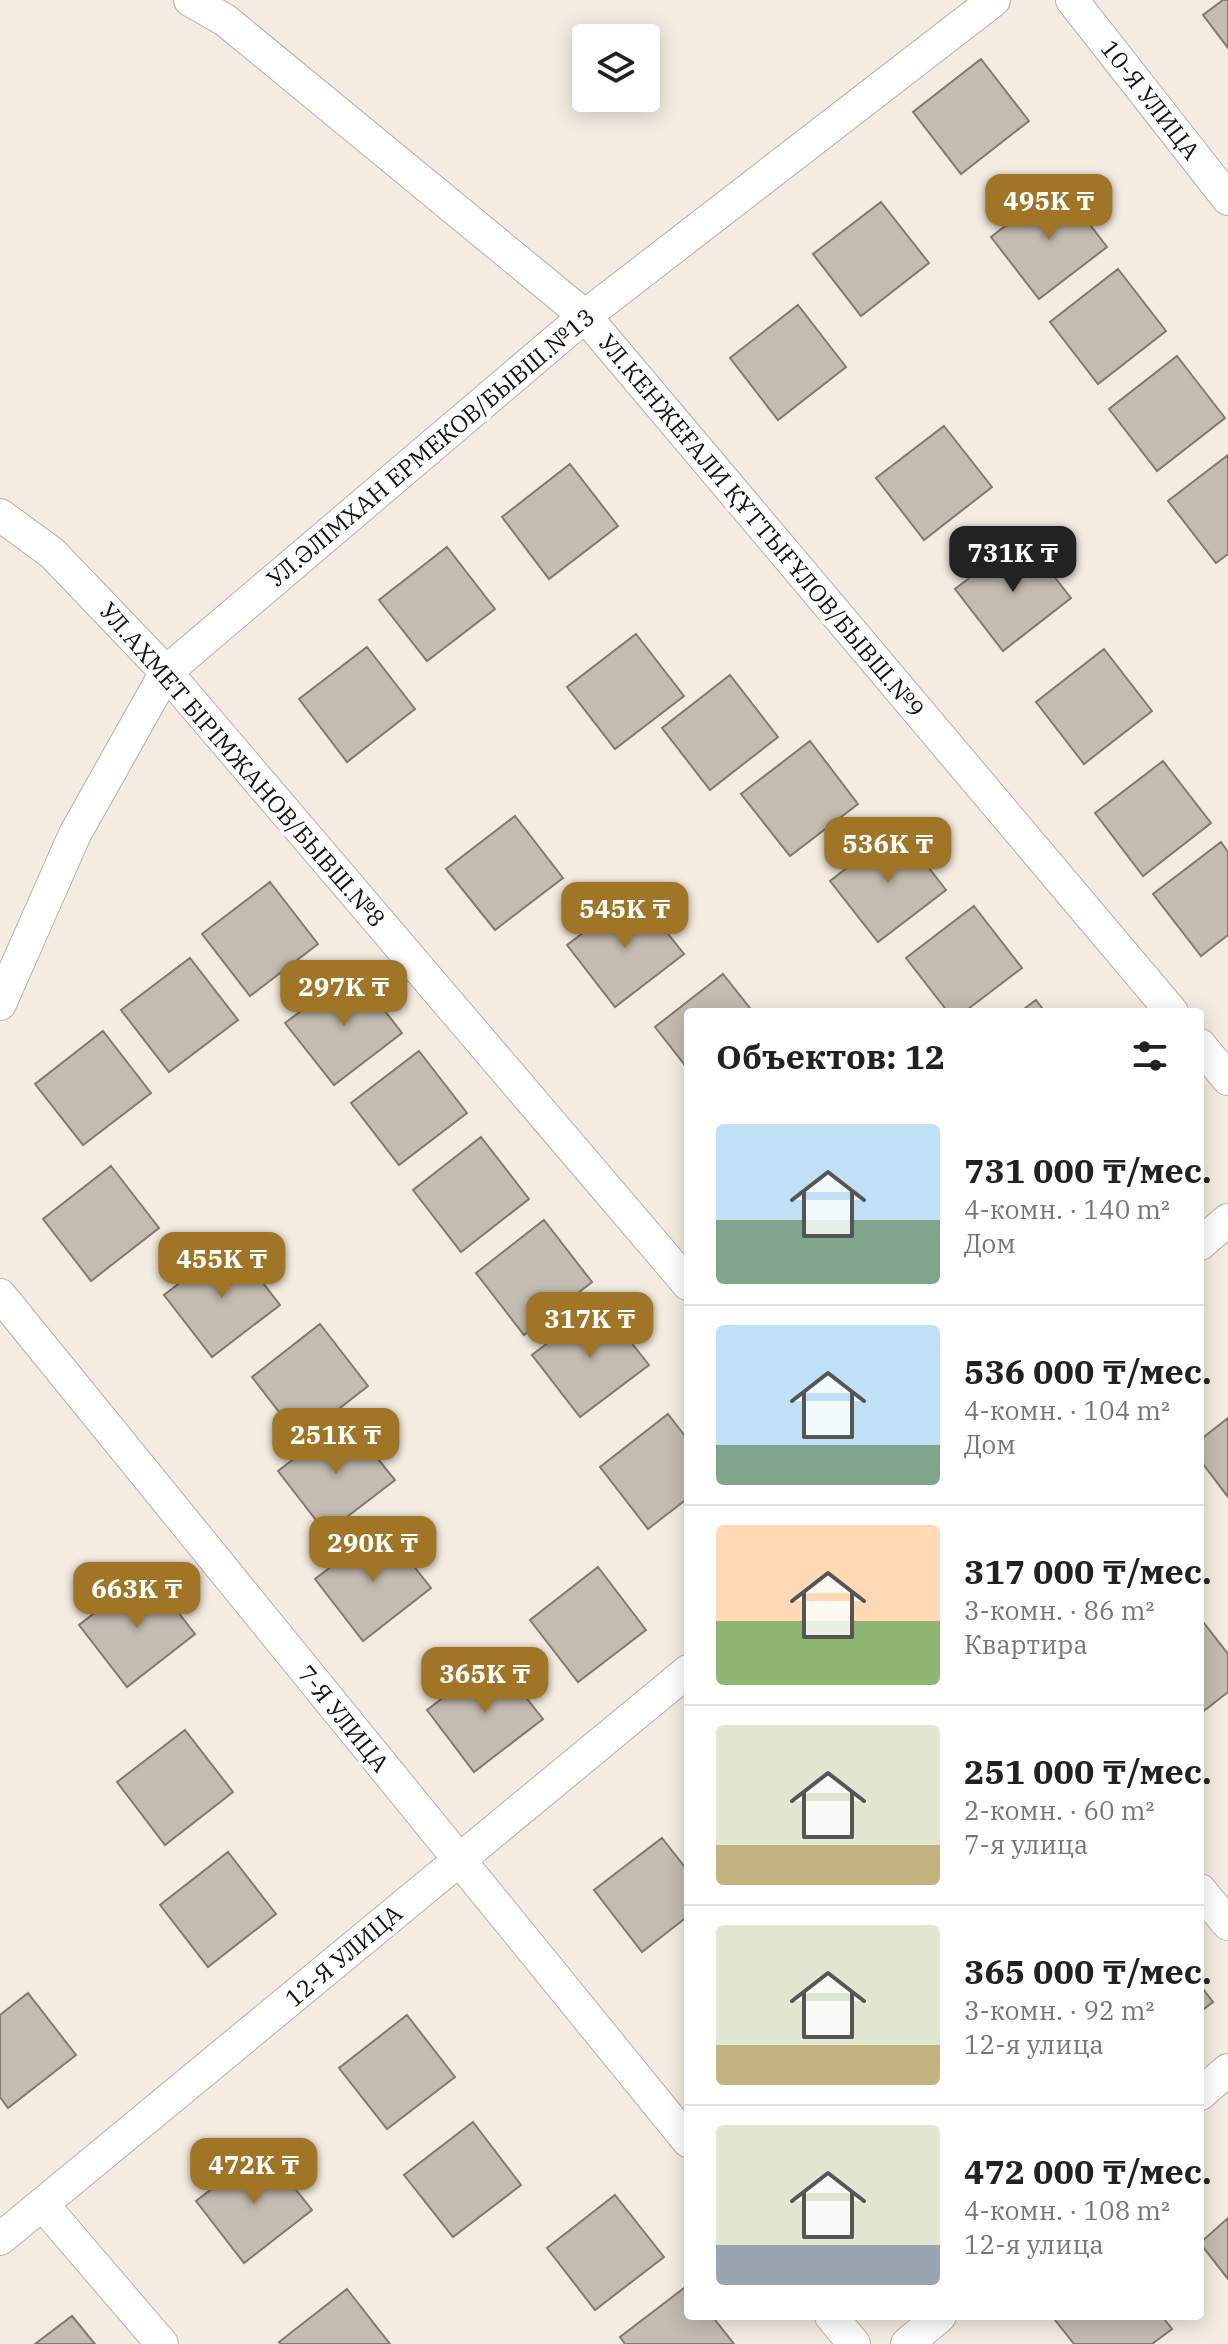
<!DOCTYPE html>
<html lang="ru">
<head>
<meta charset="utf-8">
<style>
  :root { --surface:#fff; --page:#f2f2f2; --text:#222; --muted:#767676; --line:#e0e0e0; --accent:#a17526 }
  body { margin:0; font-family:"IBM Plex Serif",serif; background:var(--page); color:var(--text); height:100vh; display:flex; flex-direction:column; font-size:30px; white-space:nowrap }
  * { box-sizing:border-box; margin:0 }
  p { font-size:26px; color:var(--muted) }
  .icon { flex:none; width:44px; height:44px; fill:none; stroke:currentColor; stroke-width:2; stroke-linecap:round; stroke-linejoin:round }
  .map { position:relative; flex:1; overflow:hidden }
  .details { position:absolute; left:684px; top:1008px; width:520px; height:1312px; display:flex; flex-direction:column; background:var(--surface); border-radius:8px; box-shadow:0 4px 20px #0003 }
  .details>* { flex:none }
  .fabs { position:absolute; left:572px; top:24px; display:grid; gap:16px }
  .fabs a { display:grid; place-items:center; width:88px; height:88px; border-radius:8px; background:var(--surface); box-shadow:0 4px 20px #0003; font-size:40px }
  .price { position:absolute; translate:-50% -68px; padding:0 18px; border-radius:16px; background:var(--accent); color:#fff; font-size:26px; line-height:52px; filter:drop-shadow(0 2px 4px #0008) }
  .price::after { content:''; position:absolute; left:50%; top:48px; width:24px; height:18px; margin-left:-12px; background:inherit; clip-path:polygon(0 0,100% 0,50% 100%) }
  .price.on { background:#222; color:#fff }
  ul { padding:0; list-style:none }
  li { display:flex; align-items:center; gap:24px; height:200px; padding:0 32px }
  li+li { border-top:2px solid var(--line) }
  li span { display:grid; place-items:center; flex:none; width:224px; height:160px; border-radius:8px; color:#555 }
  li>.icon { margin-inline-start:auto }
  span .icon { width:96px; height:96px; fill:#fffc; stroke-width:1 }
  li b { font-size:34px }
  h2 { display:flex; justify-content:space-between; align-items:center; height:96px; padding:0 32px; font-size:34px }
  .map>svg:first-child { display:block }
  .building { fill:#c4bcb1; stroke:#817a70; stroke-width:2 }
  .lines { fill:none; stroke-linecap:round; stroke-linejoin:round }
  .street-casing { stroke:#b7afa5; stroke-width:34 }
  .street { stroke:#fff; stroke-width:32 }
  .labels { text-anchor:middle; stroke-width:8; stroke-linejoin:round; paint-order:stroke }
  .street-label { font-size:24px; fill:#14120e; stroke:#fff }
</style>
</head>
<body>
<div class="map">
<svg width="1228" height="2344" viewBox="0 0 1228 2344">
  <rect width="100%" height="100%" fill="#f4ece1"/>
  <path class="building" d="M1223,0h5v48l-25,-33z
    M981,59l48,62 -68,53 -48,-62z
    M1059,184l48,63 -68,52 -48,-62z
    M881,202l48,61 -68,53 -48,-62z
    M1118,269l48,62 -68,53 -48,-62z
    M798,305l48,62 -68,53 -48,-62z
    M1177,356l48,62 -68,53 -48,-62z
    M944,426l48,61 -68,53 -48,-62z
    M1228,455v99l-12,9 -48,-62z
    M570,464l48,62 -69,53 -47,-62z
    M1023,537l48,61 -68,53 -48,-62z
    M447,547l48,62 -68,52 -48,-61z
    M636,634l48,62 -69,53 -48,-62z
    M367,647l48,62 -68,53 -48,-63z
    M1104,649l48,62 -68,53 -48,-62z
    M730,675l48,62 -68,53 -48,-62z
    M810,741l48,63 -68,52 -49,-62z
    M1163,761l48,62 -68,53 -48,-63z
    M515,816l48,62 -68,52 -49,-61z
    M898,828l48,62 -68,52 -48,-61z
    M1221,842l7,10v83l-27,21 -48,-62z
    M270,882l48,62 -68,52 -48,-62z
    M636,893l48,61 -69,53 -48,-62z
    M974,906l48,62 -58,44h-16l-42,-54z
    M190,958l48,62 -69,52 -48,-62z
    M354,971l48,62 -68,52 -49,-62z
    M723,974l30,38h-65v57l-33,-42z
    M1036,1000l9,12h-25z
    M103,1031l48,62 -68,52 -48,-61z
    M419,1051l48,62 -68,52 -48,-62z
    M481,1137l48,62 -68,53 -48,-62z
    M111,1166l48,62 -68,53 -48,-62z
    M544,1220l48,62 -68,53 -48,-62z
    M232,1243l48,62 -68,52 -48,-62z
    M600,1303l49,62 -69,52 -48,-62z
    M320,1324l48,62 -68,53 -48,-62z
    M668,1414l20,26v58l-40,31 -48,-62z
    M1228,1418v79l-28,-37v-20z
    M346,1419l49,61 -69,53 -48,-62z
    M383,1527l48,61 -68,53 -48,-62z
    M598,1567l48,63 -68,52 -48,-62z
    M147,1572l48,62 -68,53 -48,-62z
    M1200,1618l28,36v38l-28,22z
    M495,1658l48,61 -69,53 -47,-62z
    M185,1730l48,62 -68,53 -48,-63z
    M662,1838l26,33v45l-46,36 -48,-62z
    M228,1852l48,62 -68,53 -48,-62z
    M1200,1985l13,17 -13,10z
    M28,1993l48,62 -68,53 -8,-11v-82z
    M407,2015l48,62 -68,52 -48,-61z
    M473,2122l48,63 -68,52 -49,-62z
    M264,2149l48,61 -68,53 -48,-62z
    M615,2195l49,62 -69,53 -48,-62z
    M1228,2218v61l-28,-36z
    M688,2285v31h24l22,28h-109l-5,-7z
    M347,2289l43,55h-109l-2,-2z
    M72,2316l23,28h-60z
    M1060,2316h102l10,13 -20,15h-78l-19,-24z"/>
  <g class="lines">
    <g class="street-casing">
      <path id="street" d="M190,0l35,20 360,296 587,696
        M1072,0l156,199
        M0,515l52,38 114,119 522,612
        M0,1004l75,-170 91,-162 419,-356 409,-316
        M1200,1045l28,34
        M1200,1244l28,-24
        M0,1295l688,846
        M1200,1890l28,34
        M1200,2094l28,-24
        M43,2205l119,139
        M0,2239l688,-568
        M831,2316l23,28
        M907,2344l33,-28"/>
    </g>
    <use href="#street" class="street"/>
  </g>
  <g class="labels">
    <g class="street-label">
      <text transform="translate(1150 100) rotate(52)" y="8">10-Я УЛИЦА</text>
      <text transform="translate(431 448) rotate(-40)" y="8">УЛ.ӘЛІМХАН ЕРМЕКОВ/БЫВШ.№13</text>
      <text transform="translate(761 526) rotate(50)" y="8">УЛ.КЕНЖЕҒАЛИ ҚҰТТЫҒҰЛОВ/БЫВШ.№9</text>
      <text transform="translate(242 765) rotate(49)" y="8">УЛ.АХМЕТ БІРІМЖАНОВ/БЫВШ.№8</text>
      <text transform="translate(343 1719) rotate(51)" y="8">7-Я УЛИЦА</text>
      <text transform="translate(344 1956) rotate(-40)" y="8">12-Я УЛИЦА</text>
    </g>
  </g>
</svg>
<div class="fabs">
<a><svg class="icon" aria-label="layers" viewBox="0 0 24 24"><path d="M12 4l9 5-9 5-9-5zM3 14l9 5 9-5"/></svg></a>
</div>
<b class="price" style="left:1049px;top:242px">495K ₸</b>
<b class="price on" style="left:1013px;top:594px">731K ₸</b>
<b class="price" style="left:888px;top:885px">536K ₸</b>
<b class="price" style="left:625px;top:950px">545K ₸</b>
<b class="price" style="left:344px;top:1028px">297K ₸</b>
<b class="price" style="left:222px;top:1300px">455K ₸</b>
<b class="price" style="left:590px;top:1360px">317K ₸</b>
<b class="price" style="left:336px;top:1476px">251K ₸</b>
<b class="price" style="left:373px;top:1584px">290K ₸</b>
<b class="price" style="left:137px;top:1630px">663K ₸</b>
<b class="price" style="left:485px;top:1715px">365K ₸</b>
<b class="price" style="left:254px;top:2206px">472K ₸</b>
<section class="details">
<h2>Объектов: 12<svg class="icon" aria-label="filters" viewBox="0 0 24 24"><path d="M4 7h16M4 17h16"/><circle cx="9" cy="7" r="2"/><circle cx="15" cy="17" r="2"/></svg></h2>
<ul>
<li><span style="background:linear-gradient(#bfe0f5 60%,#7fa58c 0)"><svg class="icon" aria-label="home" viewBox="0 0 24 24"><path d="M3 11l9-7 9 7M6 9v11h12V9"/></svg></span><div><b>731 000 ₸/мес.</b><p>4-комн. · 140 m²</p><p>Дом</p></div></li>
<li><span style="background:linear-gradient(#bfe0f5 75%,#7fa58c 0)"><svg class="icon" aria-label="home" viewBox="0 0 24 24"><path d="M3 11l9-7 9 7M6 9v11h12V9"/></svg></span><div><b>536 000 ₸/мес.</b><p>4-комн. · 104 m²</p><p>Дом</p></div></li>
<li><span style="background:linear-gradient(#ffd9b3 60%,#8fb573 0)"><svg class="icon" aria-label="home" viewBox="0 0 24 24"><path d="M3 11l9-7 9 7M6 9v11h12V9"/></svg></span><div><b>317 000 ₸/мес.</b><p>3-комн. · 86 m²</p><p>Квартира</p></div></li>
<li><span style="background:linear-gradient(#dfe7d0 75%,#c2b280 0)"><svg class="icon" aria-label="home" viewBox="0 0 24 24"><path d="M3 11l9-7 9 7M6 9v11h12V9"/></svg></span><div><b>251 000 ₸/мес.</b><p>2-комн. · 60 m²</p><p>7-я улица</p></div></li>
<li><span style="background:linear-gradient(#dfe7d0 75%,#c2b280 0)"><svg class="icon" aria-label="home" viewBox="0 0 24 24"><path d="M3 11l9-7 9 7M6 9v11h12V9"/></svg></span><div><b>365 000 ₸/мес.</b><p>3-комн. · 92 m²</p><p>12-я улица</p></div></li>
<li><span style="background:linear-gradient(#dfe7d0 75%,#9aa5b1 0)"><svg class="icon" aria-label="home" viewBox="0 0 24 24"><path d="M3 11l9-7 9 7M6 9v11h12V9"/></svg></span><div><b>472 000 ₸/мес.</b><p>4-комн. · 108 m²</p><p>12-я улица</p></div></li>
</ul>
</section>
</div>
</body>
</html>
